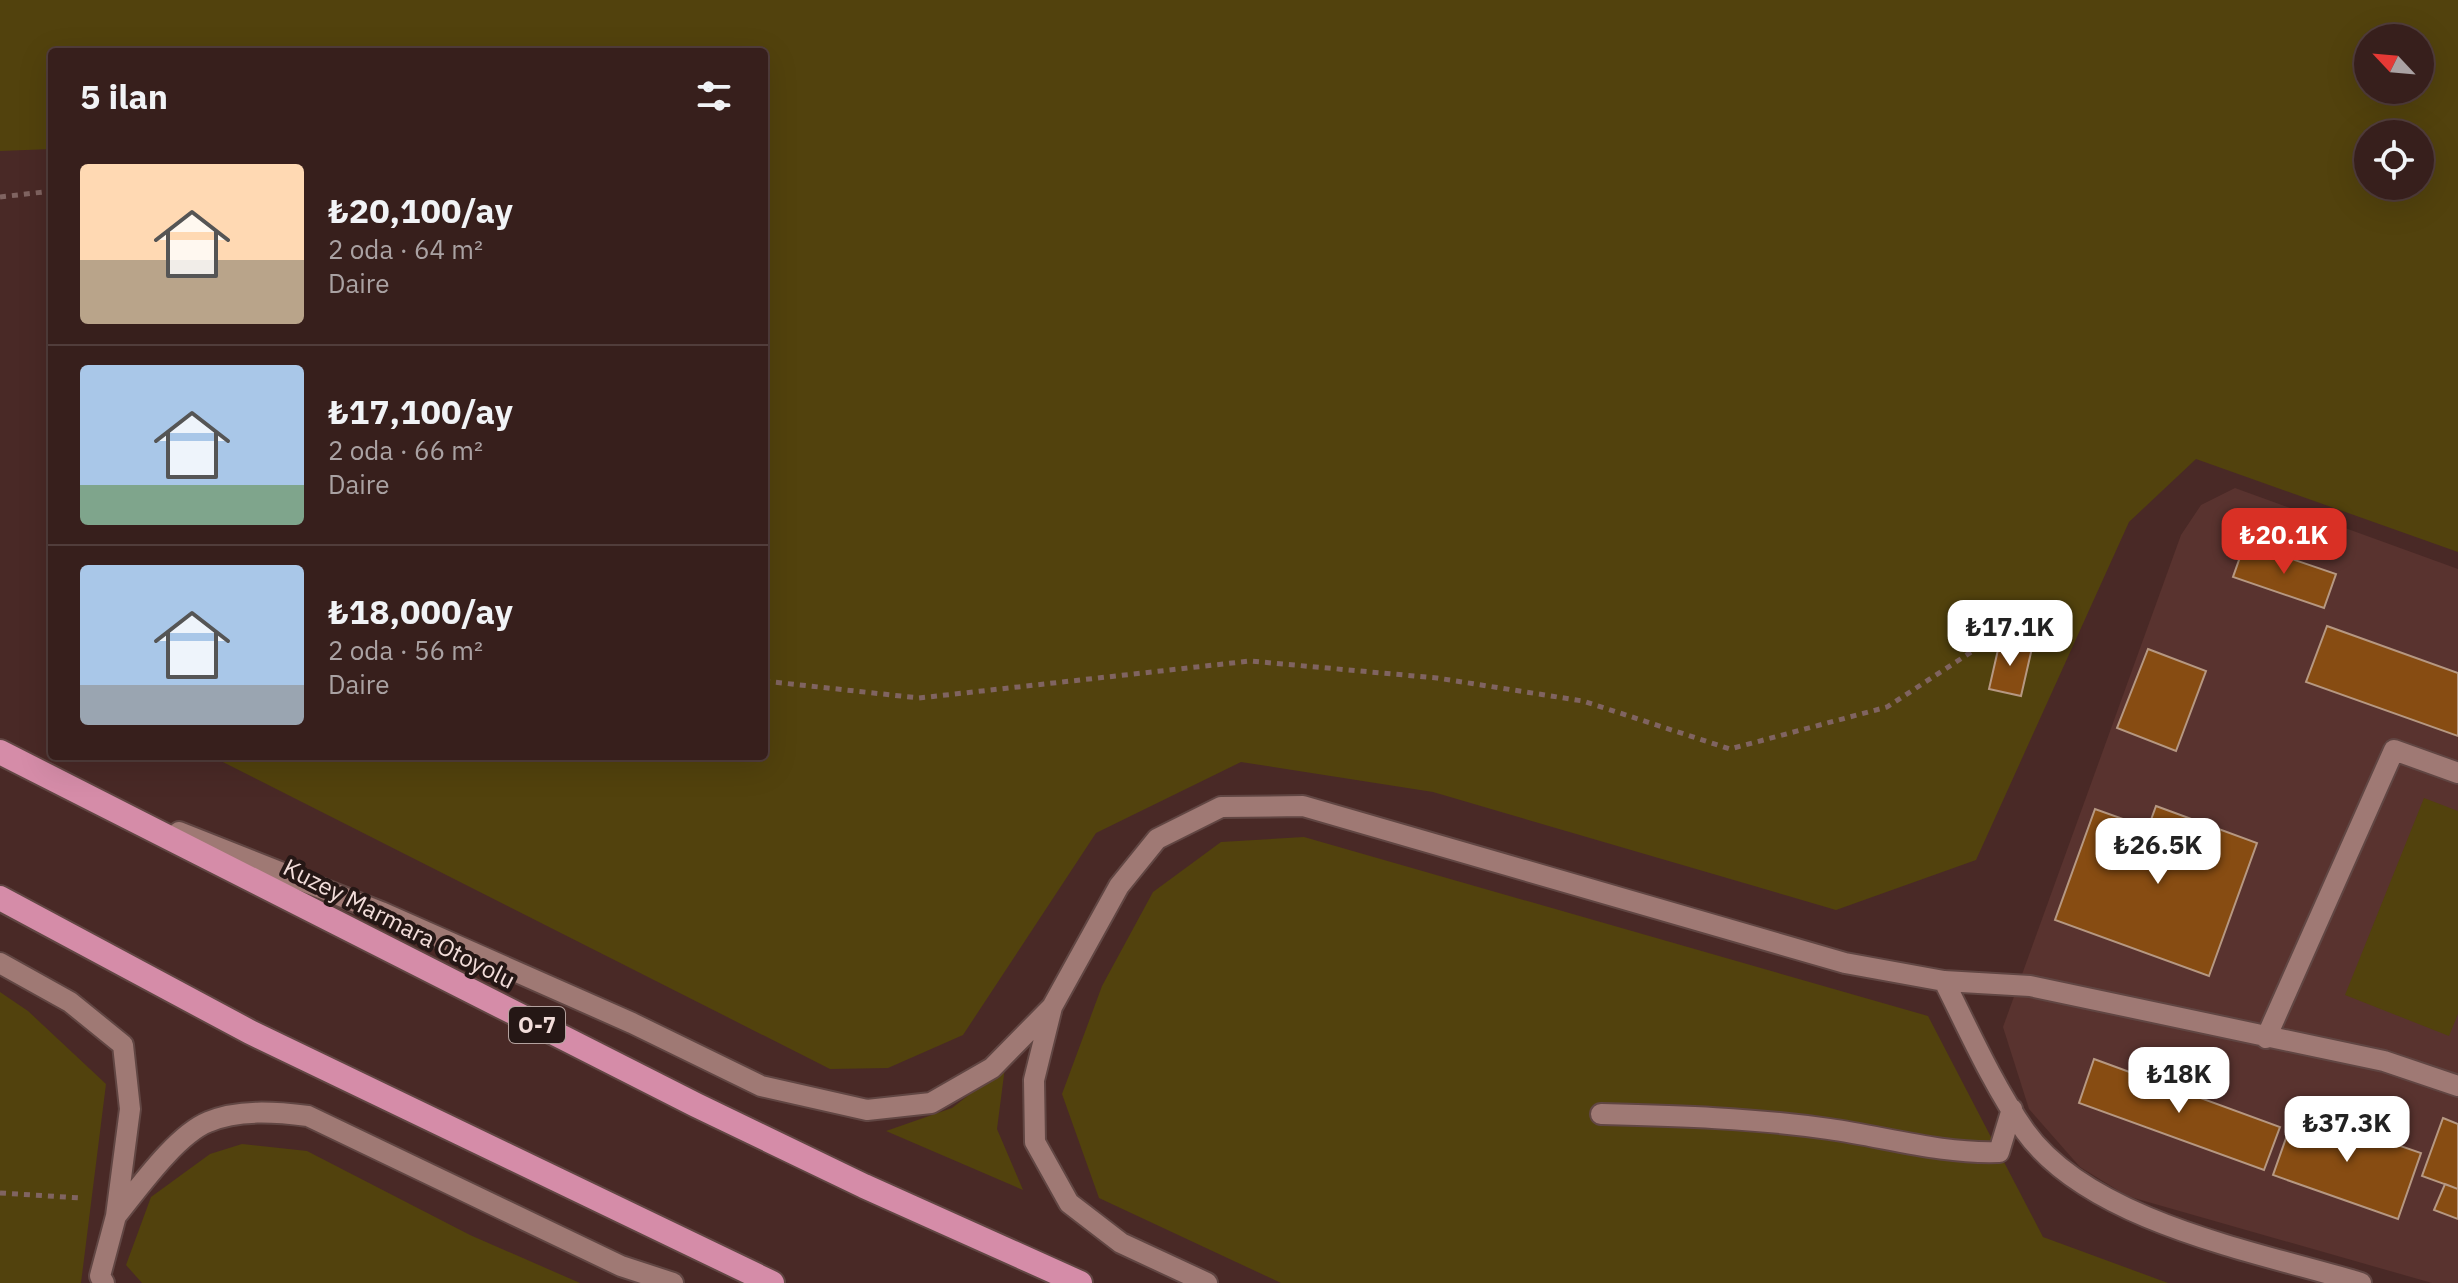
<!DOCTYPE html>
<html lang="tr">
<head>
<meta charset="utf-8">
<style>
  :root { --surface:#371f1c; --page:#422c29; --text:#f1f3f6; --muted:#aaa2a3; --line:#513d3b; --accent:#d93025 }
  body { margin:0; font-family:"IBM Plex Sans",sans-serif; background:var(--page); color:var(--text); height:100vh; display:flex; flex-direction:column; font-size:30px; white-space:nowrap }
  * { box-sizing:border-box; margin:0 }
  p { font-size:26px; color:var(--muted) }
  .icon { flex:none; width:44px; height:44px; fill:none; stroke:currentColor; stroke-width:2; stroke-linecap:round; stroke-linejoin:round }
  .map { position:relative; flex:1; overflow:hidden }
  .sheet { position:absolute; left:48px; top:48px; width:720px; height:712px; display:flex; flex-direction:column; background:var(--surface); border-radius:8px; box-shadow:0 8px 32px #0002,0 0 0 2px var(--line) }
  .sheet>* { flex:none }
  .needle { width:52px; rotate:296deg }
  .tools { position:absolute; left:2354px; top:24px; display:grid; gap:16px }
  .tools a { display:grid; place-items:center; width:80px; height:80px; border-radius:50%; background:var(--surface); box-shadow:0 8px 32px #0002,0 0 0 2px var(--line); font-size:40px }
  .price { position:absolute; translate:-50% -68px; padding:0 18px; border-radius:16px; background:#fff; color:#222; font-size:26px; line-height:52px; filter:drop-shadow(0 2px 4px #0008) }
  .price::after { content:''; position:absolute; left:50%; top:48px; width:24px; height:18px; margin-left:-12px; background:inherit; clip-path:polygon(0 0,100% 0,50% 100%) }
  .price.active { background:var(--accent); color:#fff }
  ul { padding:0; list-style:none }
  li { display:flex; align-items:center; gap:24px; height:200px; padding:0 32px }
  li+li { border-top:2px solid var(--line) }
  li span { display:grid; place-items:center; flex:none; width:224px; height:160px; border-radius:8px; color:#555 }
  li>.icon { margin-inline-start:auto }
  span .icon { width:96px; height:96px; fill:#fffc; stroke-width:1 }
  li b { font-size:34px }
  h2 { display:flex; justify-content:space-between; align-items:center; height:96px; padding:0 32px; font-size:34px }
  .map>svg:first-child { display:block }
  .built { fill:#59332f }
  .green { fill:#52420d; fill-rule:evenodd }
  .building { fill:#874c12; stroke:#b69882; stroke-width:2 }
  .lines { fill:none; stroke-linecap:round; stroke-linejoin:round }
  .minor-casing { stroke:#614643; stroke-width:24 }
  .highway-casing { stroke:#614643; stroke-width:28 }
  .path { stroke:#806461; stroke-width:5; stroke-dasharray:6 6; stroke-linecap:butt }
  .minor { stroke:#9f7974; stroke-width:20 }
  .highway { stroke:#d58ca8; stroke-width:24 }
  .labels { text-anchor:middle; stroke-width:8; stroke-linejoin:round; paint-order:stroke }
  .shield { fill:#251715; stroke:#b4a29f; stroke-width:2 }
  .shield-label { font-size:22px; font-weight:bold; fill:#f2ddda }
  .street-label { font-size:24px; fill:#f2ddda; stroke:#251715 }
</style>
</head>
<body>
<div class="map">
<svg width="2458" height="1283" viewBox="0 0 2458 1283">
  <rect width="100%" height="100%" fill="#492926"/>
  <path class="built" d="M2235,488l223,81v714h-26l-305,-87 -47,-29 -51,-58 -26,-82 178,-492 20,-30z"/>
  <path class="green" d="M0,0h2458v552l-262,-93 -67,63 -153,338 -140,50 -403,-118 -192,-30 -145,71 -133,202 -75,33 -58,1 -619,-313h553v-704h-712v97l-52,2zM2368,38h52v52h-52zM2368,134h52v52h-52z
    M2424,798l34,13v203l-9,22 -104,-41z
    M1304,837l624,179 115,221 125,46h-887l-182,-85 -37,-104 40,-108 51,-94 68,-50z
    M0,992l28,19 78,73 -25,199h-81z
    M1005,1067l-8,62 26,61 -137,-59 66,-23z
    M242,1144l65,7 163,84 110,48h-438l-16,-18 25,-68 59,-43z"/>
  <path class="building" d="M2245,543l91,31 -12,34 -91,-31z
    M2327,626l131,47v63l-152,-54z
    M2000,641l32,7 -11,48 -32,-7z
    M2148,649l58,22 -30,80 -59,-23z
    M2156,806l101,37 -48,133 -154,-56 40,-111 53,19z
    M2094,1059l186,68 -16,43 -185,-67z
    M2296,1110l125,43 -23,66 -125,-44z
    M2443,1118l15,6v65l-36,-13z
    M2445,1184l13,5v30l-24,-9z"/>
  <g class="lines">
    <g class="minor-casing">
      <path id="minor" d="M179,832l202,80 251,111 129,63 106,24 64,-7 61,-35 60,-61
        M0,963l70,39 53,43 7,64 -14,107 -16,60 4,7
        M1944,981c25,50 49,104 81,150 65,91 233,121 336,152
        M2266,1038l128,-288 64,23
        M1601,1114c76,2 153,4 228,15 57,8 112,25 170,23l13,-43
        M116,1216c22,-27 60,-81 92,-94 30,-13 68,-10 100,-6l313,150 52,17
        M1207,1283l-86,-40 -52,-40 -34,-61 -1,-62 18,-73 67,-121 38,-47 64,-32 82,-1 542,157 99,18 86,5 354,75 74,25"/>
    </g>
    <g class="highway-casing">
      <path id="highway" d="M0,752l696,353 168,81 216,97
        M0,898l250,134 522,251"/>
    </g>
    <path class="path" d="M0,197l52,-6
      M764,681l155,17 331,-37 187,17 146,23 147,48 157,-42 121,-79
      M0,1193l82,5"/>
    <use href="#minor" class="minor"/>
    <use href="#highway" class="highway"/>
  </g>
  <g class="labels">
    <rect class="shield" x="509" y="1007" width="56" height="36" rx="6"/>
    <g class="shield-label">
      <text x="537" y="1033">O-7</text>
    </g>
    <g class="street-label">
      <text transform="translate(399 924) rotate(27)" y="8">Kuzey Marmara Otoyolu</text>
    </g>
  </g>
</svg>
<div class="tools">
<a><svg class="needle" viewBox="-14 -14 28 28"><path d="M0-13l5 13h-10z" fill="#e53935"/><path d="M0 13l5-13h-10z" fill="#aaa2a3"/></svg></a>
<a><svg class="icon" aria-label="locate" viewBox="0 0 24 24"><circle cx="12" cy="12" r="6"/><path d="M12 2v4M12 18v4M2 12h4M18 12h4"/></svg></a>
</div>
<b class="price active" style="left:2284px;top:576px">₺20.1K</b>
<b class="price" style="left:2010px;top:668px">₺17.1K</b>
<b class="price" style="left:2158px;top:886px">₺26.5K</b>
<b class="price" style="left:2179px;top:1115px">₺18K</b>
<b class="price" style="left:2347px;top:1164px">₺37.3K</b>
<section class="sheet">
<h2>5 ilan<svg class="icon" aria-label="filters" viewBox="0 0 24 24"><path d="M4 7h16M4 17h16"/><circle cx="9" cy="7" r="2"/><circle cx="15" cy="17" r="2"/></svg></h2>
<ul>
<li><span style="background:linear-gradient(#ffd9b3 60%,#b9a48a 0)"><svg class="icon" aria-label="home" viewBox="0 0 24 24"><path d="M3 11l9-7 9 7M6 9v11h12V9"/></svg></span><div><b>₺20,100/ay</b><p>2 oda · 64 m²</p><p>Daire</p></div></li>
<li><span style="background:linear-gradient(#a9c7e8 75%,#7fa58c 0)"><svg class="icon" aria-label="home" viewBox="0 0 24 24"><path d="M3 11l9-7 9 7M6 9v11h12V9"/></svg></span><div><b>₺17,100/ay</b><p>2 oda · 66 m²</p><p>Daire</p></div></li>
<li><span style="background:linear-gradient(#a9c7e8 75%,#9aa5b1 0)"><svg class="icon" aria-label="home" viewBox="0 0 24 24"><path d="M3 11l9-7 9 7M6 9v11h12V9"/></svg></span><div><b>₺18,000/ay</b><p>2 oda · 56 m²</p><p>Daire</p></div></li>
</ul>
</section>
</div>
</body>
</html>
